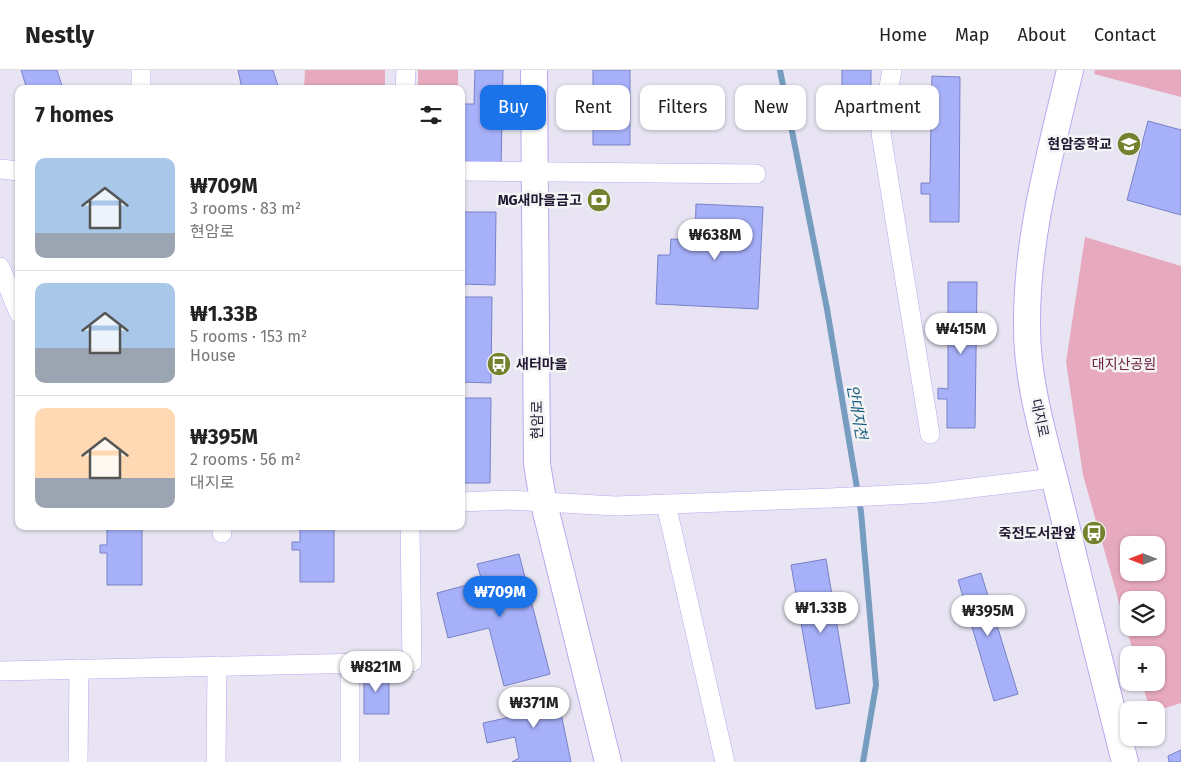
<!DOCTYPE html>
<html lang="en">
<head>
<meta charset="utf-8">
<style>
  :root { --surface:#fff; --page:#f2f2f2; --text:#222; --muted:#767676; --line:#e0e0e0; --accent:#1a73e8 }
  body { margin:0; font-family:"Fira Sans","Noto Sans KR",sans-serif; background:var(--page); color:var(--text); height:100vh; display:flex; flex-direction:column; font-size:19px; white-space:nowrap }
  * { box-sizing:border-box; margin:0 }
  p { font-size:16px; color:var(--muted) }
  .icon { flex:none; width:28px; height:28px; fill:none; stroke:currentColor; stroke-width:2; stroke-linecap:round; stroke-linejoin:round }
  .map { position:relative; flex:1; overflow:hidden }
  .sheet { position:absolute; left:15px; top:15px; width:450px; height:445px; display:flex; flex-direction:column; background:var(--surface); border-radius:10px; box-shadow:0 1px 4px #0004 }
  .sheet>* { flex:none }
  .guide { position:absolute; left:480px; top:15px; width:475px; height:45px; display:flex; gap:10px }
  .needle { width:32px; rotate:270deg }
  .tools { position:absolute; left:1120px; top:466px; display:grid; gap:10px }
  .tools a { display:grid; place-items:center; width:45px; height:45px; border-radius:10px; background:var(--surface); box-shadow:0 1px 4px #0004; font-size:25px }
  .price { position:absolute; translate:-50% -42px; padding:0 11px; border-radius:18px; background:#fff; color:#222; font-size:16px; line-height:32px; filter:drop-shadow(0 1px 2px #0008) }
  .price::after { content:''; position:absolute; left:50%; top:30px; width:15px; height:11px; margin-left:-8px; background:inherit; clip-path:polygon(0 0,100% 0,50% 100%) }
  .price.current { background:var(--accent); color:#fff }
  ul { padding:0; list-style:none }
  li { display:flex; align-items:center; gap:15px; height:125px; padding:0 20px }
  li+li { border-top:1px solid var(--line) }
  li span { display:grid; place-items:center; flex:none; width:140px; height:100px; border-radius:10px; color:#555 }
  li>.icon { margin-inline-start:auto }
  span .icon { width:60px; height:60px; fill:#fffc; stroke-width:1 }
  li b { font-size:21px }
  h2 { display:flex; justify-content:space-between; align-items:center; height:60px; padding:0 20px; font-size:21px }
  .pill { padding:0 18px; border-radius:10px; background:var(--surface); box-shadow:0 1px 4px #0004; font-size:18px; line-height:45px }
  .pill.current { background:var(--accent); color:#fff }
  header { display:flex; align-items:center; gap:30px; box-sizing:border-box; height:70px; padding:0 25px; background:var(--surface); border-bottom:1px solid var(--line) }
  header strong { font-size:24px }
  nav { display:flex; gap:28px; margin-inline-start:auto; font-size:18px }
  .map>svg:first-child { display:block }
  .green { fill:#e7a9bd; fill-rule:evenodd }
  .lines { fill:none; stroke-linecap:round; stroke-linejoin:round }
  .stream { stroke:#769cc0; stroke-width:6 }
  .building { fill:#a7b1fa; stroke:#7881c6 }
  .street-casing { stroke:#bda7f0; stroke-width:20 }
  .secondary-casing { stroke:#bda7f0; stroke-width:28 }
  .street { stroke:#fff; stroke-width:19 }
  .secondary { stroke:#fff; stroke-width:26 }
  .labels { text-anchor:middle; stroke-width:5; stroke-linejoin:round; paint-order:stroke }
  .poi-label { font-size:14px; font-weight:bold; fill:#211833; stroke:#f4f4f4; text-anchor:end }
  .park-label { font-size:14px; fill:#6d2242; stroke:#f4f4f4 }
  .street-label { font-size:14px; fill:#211833; stroke:#f4f4f4 }
  .water-label { font-size:15px; font-style:italic; fill:#175c81; stroke:#f4f4f4 }
</style>
</head>
<body>
<header>
<strong>Nestly</strong>
<nav><a>Home</a><a>Map</a><a>About</a><a>Contact</a></nav>
</header>
<div class="map">
<svg width="1181" height="692" viewBox="0 0 1181 692">
  <rect width="100%" height="100%" fill="#e8e4f3"/>
  <path class="green" d="M305,0h80v19h-81z
    M418,0h40v19h-40z
    M1095,0h86v27l-87,-23z
    M1085,167l96,29v437l-25,8 -6,-1 -8,-27 14,-1v-27h-22l-51,-180 -17,-113zM1129,475h27v27h-27zM1129,530h27v28h-27z"/>
  <g class="lines">
    <path class="stream" d="M780,0l47,239 34,203 15,173 -13,77"/>
  </g>
  <path class="building" d="M21,0h36l6,19h-36z
    M238,0h35l6,19h-37z
    M475,0h28l-2,100 -40,-1v-65h13z
    M593,0h37v75h-37z
    M842,0h29v24h-29z
    M932,6l28,1 -1,145h-29v-28h-9v-11h9l1,-64h-10v-11h10z
    M1148,51l33,9v85l-54,-15z
    M696,134l67,3 -5,102 -102,-5 2,-49h12l1,-16 24,1z
    M461,142h35l-1,73 -34,-1z
    M948,212h29l-2,146h-28v-29h-9v-11l10,1v-64h-10l1,-11h9z
    M461,227h31l-1,86 -30,-1z
    M461,328h30l-1,85h-29z
    M107,456h35v59h-35v-32h-7v-8h7z
    M300,456h34v56h-34v-32h-8v-8h8z
    M519,484l31,120 -46,12 -15,-58 -41,10 -11,-45 45,-12 -5,-17z
    M826,489l24,144 -34,6 -25,-144z
    M981,503l37,121 -24,7 -36,-121z
    M364,601h25v43h-25z
    M556,619l15,73h-59l7,-4 -4,-21 -28,6 -4,-20 32,-7 -4,-18z
    M1181,680v12h-12l-1,-6z"/>
  <g class="lines">
    <g class="street-casing">
      <path id="street" d="M892,0l-11,63 49,301
        M141,19v-19
        M405,19l1,-19
        M0,99l19,2
        M461,101l295,3
        M0,197l19,46
        M461,432l46,-2 109,6 214,-8 100,-5 124,-15
        M666,434l59,258
        M222,463v-7
        M350,593v99
        M0,601l412,-9 -2,-136
        M78,692l1,-93
        M216,692l1,-96"/>
    </g>
    <g class="secondary-casing">
      <path id="secondary" d="M534,0l3,394 6,36 65,262
        M1070,0c-20,85 -44,169 -43,257 0,60 20,120 34,178 21,86 42,171 64,257"/>
    </g>
    <use href="#street" class="street"/>
    <use href="#secondary" class="secondary"/>
  </g>
  <defs>
    <g id="school-disc" transform="scale(1.25)"><circle r="9.5" fill="#74812e" stroke="#f4f4f4"/><path d="M0-5L7-2L0 1L-7-2ZM-4 1L0 2.5L4 1V4Q0 6-4 4Z" fill="#fff"/></g>
    <g id="bank-disc" transform="scale(1.25)"><circle r="9.5" fill="#74812e" stroke="#f4f4f4"/><path d="M-6-4H6V4H-6ZM0-2.3a2.3 2.3 0 1 0 0 4.6a2.3 2.3 0 1 0 0-4.6Z" fill="#fff"/></g>
    <g id="bus-disc" transform="scale(1.25)"><circle r="9.5" fill="#74812e" stroke="#f4f4f4"/><path d="M-5-6H5V4H4V6H2V4H-2V6H-4V4H-5ZM-3.5-4V0h7V-4ZM-3.5 1.2v1.5H-2V1.2ZM2 1.2v1.5H3.5V1.2Z" fill="#fff"/></g>
  </defs>
  <g fill-rule="evenodd">
    <use href="#school-disc" x="1129" y="74"/>
    <use href="#bank-disc" x="599" y="130"/>
    <use href="#bus-disc" x="499" y="294"/>
    <use href="#bus-disc" x="1094" y="463"/>
  </g>
  <g class="labels">
    <g class="poi-label">
      <text x="1112" y="79">현암중학교</text>
      <text x="582" y="135">MG새마을금고</text>
      <text x="516" y="299" text-anchor="start">새터마을</text>
      <text x="1076" y="468">죽전도서관앞</text>
    </g>
    <g class="park-label">
      <text x="1124" y="299">대지산공원</text>
    </g>
    <g class="street-label">
      <text transform="translate(1040 348) rotate(78)" y="5">대지로</text>
      <text transform="translate(537 350) rotate(-90)" y="5">현암로</text>
    </g>
    <g class="water-label">
      <text transform="translate(857 342) rotate(80)" y="5">안대지천</text>
    </g>
  </g>
</svg>
<div class="tools">
<a><svg class="needle" viewBox="-14 -14 28 28"><path d="M0-13l5 13h-10z" fill="#e53935"/><path d="M0 13l5-13h-10z" fill="#767676"/></svg></a>
<a><svg class="icon" aria-label="layers" viewBox="0 0 24 24"><path d="M12 4l9 5-9 5-9-5zM3 14l9 5 9-5"/></svg></a>
<a>+</a>
<a>−</a>
</div>
<b class="price" style="left:715px;top:191px">₩638M</b>
<b class="price" style="left:961px;top:285px">₩415M</b>
<b class="price current" style="left:500px;top:548px">₩709M</b>
<b class="price" style="left:821px;top:564px">₩1.33B</b>
<b class="price" style="left:988px;top:567px">₩395M</b>
<b class="price" style="left:376px;top:623px">₩821M</b>
<b class="price" style="left:534px;top:659px">₩371M</b>
<div class="guide">
<a class="pill current">Buy</a>
<a class="pill">Rent</a>
<a class="pill">Filters</a>
<a class="pill">New</a>
<a class="pill">Apartment</a>
</div>
<section class="sheet">
<h2>7 homes<svg class="icon" aria-label="filters" viewBox="0 0 24 24"><path d="M4 7h16M4 17h16"/><circle cx="9" cy="7" r="2"/><circle cx="15" cy="17" r="2"/></svg></h2>
<ul>
<li><span style="background:linear-gradient(#a9c7e8 75%,#9aa5b1 0)"><svg class="icon" aria-label="home" viewBox="0 0 24 24"><path d="M3 11l9-7 9 7M6 9v11h12V9"/></svg></span><div><b>₩709M</b><p>3 rooms · 83 m²</p><p>현암로</p></div></li>
<li><span style="background:linear-gradient(#a9c7e8 65%,#9aa5b1 0)"><svg class="icon" aria-label="home" viewBox="0 0 24 24"><path d="M3 11l9-7 9 7M6 9v11h12V9"/></svg></span><div><b>₩1.33B</b><p>5 rooms · 153 m²</p><p>House</p></div></li>
<li><span style="background:linear-gradient(#ffd9b3 70%,#9aa5b1 0)"><svg class="icon" aria-label="home" viewBox="0 0 24 24"><path d="M3 11l9-7 9 7M6 9v11h12V9"/></svg></span><div><b>₩395M</b><p>2 rooms · 56 m²</p><p>대지로</p></div></li>
</ul>
</section>
</div>
</body>
</html>
